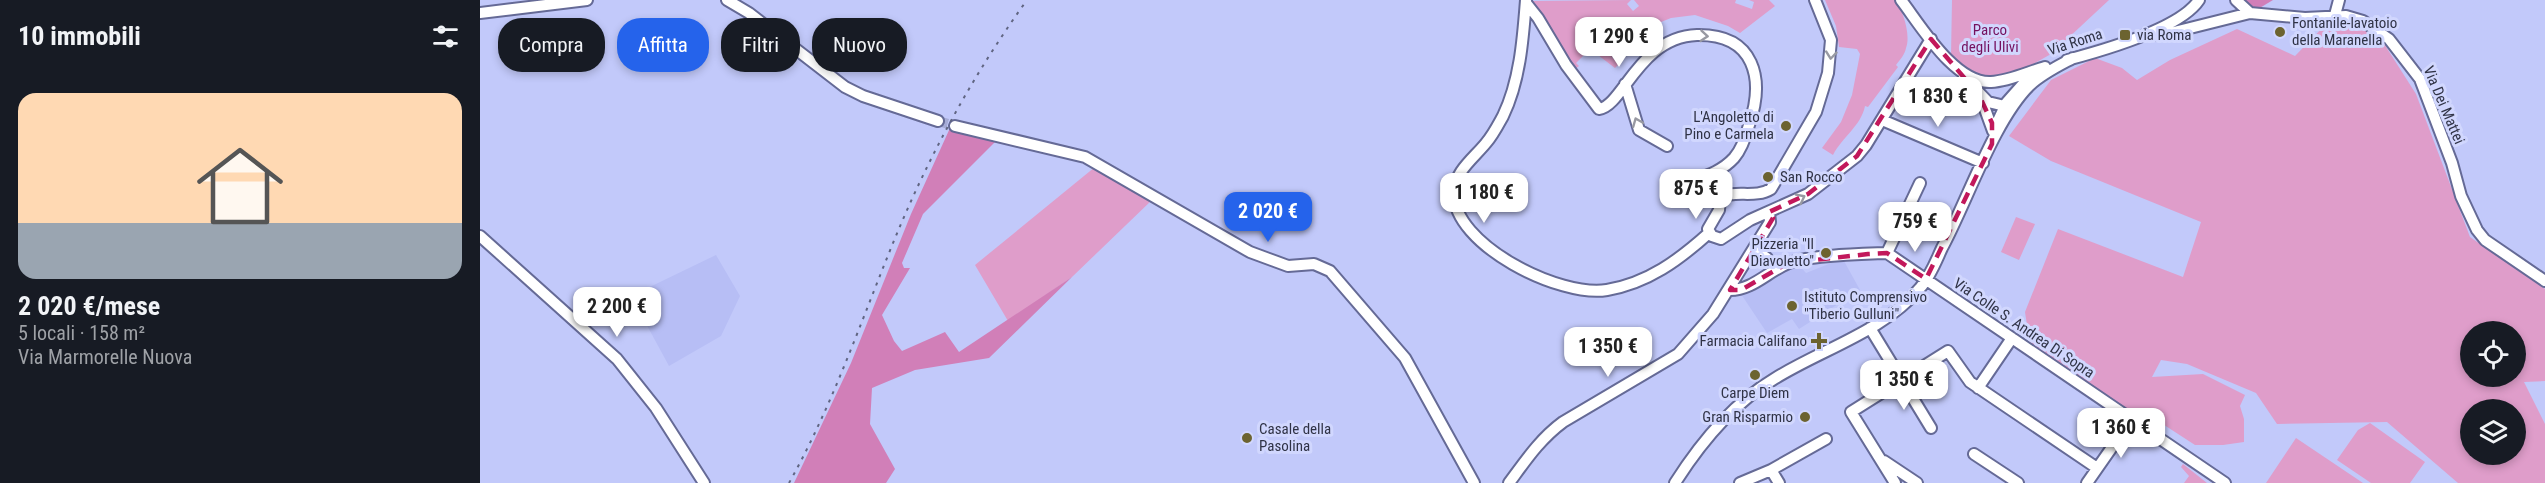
<!DOCTYPE html>
<html lang="it">
<head>
<meta charset="utf-8">
<style>
  :root { --surface:#171b24; --page:#242831; --text:#f1f3f6; --muted:#9ea1a6; --accent:#2563eb }
  body { margin:0; font-family:"Roboto Condensed",sans-serif; background:var(--page); color:var(--text); height:100vh; display:flex; flex-direction:column; font-size:22px; white-space:nowrap }
  * { box-sizing:border-box; margin:0 }
  p { font-size:20px; color:var(--muted) }
  .icon { flex:none; width:33px; height:33px; fill:none; stroke:currentColor; stroke-width:2; stroke-linecap:round; stroke-linejoin:round }
  .map { position:relative; flex:1; overflow:hidden }
  .side { display:flex; flex-direction:column; background:var(--surface); width:480px }
  .side>* { flex:none }
  .hud { position:absolute; left:18px; top:18px; width:570px; height:54px; display:flex; gap:12px }
  .controls { position:absolute; left:1980px; top:321px; display:grid; gap:12px }
  .controls a { display:grid; place-items:center; width:66px; height:66px; border-radius:50%; background:var(--surface); box-shadow:0 3px 9px #0003; font-size:30px }
  .price { position:absolute; translate:-50% -51px; padding:0 14px; border-radius:12px; background:#fff; color:#222; font-size:20px; line-height:39px; filter:drop-shadow(0 2px 3px #0008) }
  .price::after { content:''; position:absolute; left:50%; top:36px; width:18px; height:14px; margin-left:-9px; background:inherit; clip-path:polygon(0 0,100% 0,50% 100%) }
  .price.on { background:var(--accent); color:#fff }
  ul { padding:0; list-style:none }
  li { display:grid; align-content:center; gap:12px; height:318px; padding:0 18px }
  li span { display:grid; place-items:center; height:186px; border-radius:18px; color:#555 }
  li>.icon { margin-inline-start:auto }
  span .icon { width:108px; height:108px; fill:#fffc; stroke-width:1 }
  li b { font-size:26px }
  h2 { display:flex; justify-content:space-between; align-items:center; height:72px; padding:0 18px; font-size:26px }
  .tag { padding:0 21px; border-radius:24px; background:var(--surface); box-shadow:0 3px 9px #0003; font-size:21px; line-height:54px }
  .tag.on { background:var(--accent); color:#fff }
  main { display:flex; flex:1; min-height:0 }
  .map>svg:first-child { display:block }
  .built { fill:#b7bef5 }
  .green { fill:#df9dca; fill-rule:evenodd }
  .forest { fill:#d17fb8 }
  .lines { fill:none; stroke-linecap:round; stroke-linejoin:round }
  .minor-tunnel { stroke:#a5abd6; stroke-width:10; stroke-dasharray:10 5; stroke-linecap:butt }
  .minor-casing { stroke:#656a96; stroke-width:14 }
  .minor { stroke:#fff; stroke-width:10 }
  .rail { stroke:#606582; stroke-width:2; stroke-dasharray:3 6; stroke-linecap:butt }
  .oneway { stroke:#9899a2 }
  .marked { fill:none; stroke:#c2185b; stroke-width:4.5; stroke-dasharray:12 8; stroke-linejoin:round }
  .poi-dot { fill:#6c6330; stroke:#d1d7fe; stroke-width:2 }
  .labels { text-anchor:middle; stroke-width:6; stroke-linejoin:round; paint-order:stroke }
  .poi-label { font-size:15px; fill:#303346; stroke:#d1d7fe; text-anchor:start }
  .park-label { font-size:15px; fill:#74105e; stroke:#d1d7fe }
  .street-label { font-size:15px; fill:#303346; stroke:#d1d7fe }
</style>
</head>
<body>
<main>
<section class="side">
<h2>10 immobili<svg class="icon" aria-label="filters" viewBox="0 0 24 24"><path d="M4 7h16M4 17h16"/><circle cx="9" cy="7" r="2"/><circle cx="15" cy="17" r="2"/></svg></h2>
<ul>
<li><span style="background:linear-gradient(#ffd9b3 70%,#9aa5b1 0)"><svg class="icon" aria-label="home" viewBox="0 0 24 24"><path d="M3 11l9-7 9 7M6 9v11h12V9"/></svg></span><div><b>2 020 €/mese</b><p>5 locali · 158 m²</p><p>Via Marmorelle Nuova</p></div></li>
</ul>
</section>
<div class="map">
<svg width="2065" height="483" viewBox="0 0 2065 483">
  <rect width="100%" height="100%" fill="#c2c9fa"/>
  <path class="built" d="M236,255l24,41 -19,40 -52,30 -38,-70z
    M1359,260l5,1 16,29 -61,39 -7,-10 -25,14 -26,-39 48,-28 9,-2 8,9z"/>
  <path class="green" d="M1151,0l-4,4 6,7 6,-5 -5,-6h102l-1,3 17,6 2,-7 -5,-2h20l6,6 -35,27 -12,-7 -33,-11 -24,3 -35,14 2,6 -4,3 -6,-4 -16,20 7,7 -4,4 -25,-19 -14,14 3,3 -4,3 -6,-7 -37,-61z
    M1345,0h70c8,10 16,35 11,48 -1,6 -6,12 -10,17l2,2 -30,40 -3,-1c-4,20 -22,30 -32,49l-11,-7 19,-26 11,-27 8,-41 -3,-5 -18,-2 -3,-21z
    M1472,0h157l-58,54 -25,14 -41,10 -12,-1 -22,-22z
    M1850,20l30,3 21,16 35,55 54,143 75,52v92l-21,1 21,42v59h-87l-71,-61 -110,2 -21,-31 -69,-29 -26,-4 -9,17 51,-3 42,21 -5,11 4,13v23l-21,3h-28l-57,-37 -7,12 -100,-69 -6,-39 33,-83 125,48 18,-55 -150,-61 -42,-25 42,-56 44,-22 27,10 15,12 33,-20 67,-31 58,27zM1990,332h46v44h-46zM1990,410h46v44h-46z
    M615,167l57,33 -80,77 -64,44 -33,-56z
    M1536,217l19,7 -16,36 -18,-8z
    M1890,423l55,39 -15,21h-39l-34,-23 21,-30z
    M1816,438l67,45h-97z
    M1703,464l24,19h-23l5,-7 -8,-9z"/>
  <path class="forest" d="M1759,0h34l-15,9z
    M470,128l46,13 -73,73 -21,49 2,5h6l-28,47 12,26 8,10 43,-19 14,20 113,-75 -83,81 -74,12 -43,18 -2,36 25,45 -9,14h-92l57,-120 60,-149z"/>
  <g class="lines">
    <path class="minor-tunnel" d="M458,121l17,5"/>
    <g class="minor-casing">
      <path id="minor" d="M247,0l22,13 96,74 18,9 75,25
        M1046,0c-3,39 -6,81 -23,116 -5,9 -10,19 -17,27 -12,15 -31,28 -32,49 -2,53 107,106 153,98 41,-7 72,-30 102,-57
        M1421,0c20,26 54,84 90,82 18,-1 37,-10 54,-15
        M1756,0l14,13 55,5 41,-2 17,5 26,18 31,40 32,84 9,33 16,34 8,10 60,41
        M1046,3l12,15 28,47 33,44c24,-3 40,-72 98,-74 58,-1 68,44 52,90 -3,11 -7,24 -15,33 -11,12 -25,17 -39,22
        M0,13l107,-13
        M1855,15l4,-15
        M1671,35l19,-2 80,-20
        M1587,60c34,-9 113,-31 132,-60
        M1484,77l24,25 21,5
        M1145,84l14,46 28,16
        M1501,98l12,33
        M1402,120l101,43
        M1517,123l10,-21 24,-27
        M475,126l130,31 165,95 38,14 26,-2 16,7 75,87 69,125
        M1215,180l25,18
        M1240,198l-1,12 -11,19 4,7 9,3 29,-19 58,-26 49,-38 9,-11 65,-106
        M1240,198c14,-9 35,1 51,-9l45,-77 12,-39 3,-33 -16,-40
        M0,236l137,123 39,49 48,75
        M1274,249l13,9
        M1407,253l33,-70
        M1250,290c23,0 38,-19 59,-27 21,-8 74,-9 98,-10l338,230
        M1390,328l61,100
        M1498,388l34,-50
        M1494,454l44,29
        M1404,461l33,22
        M1291,470l8,13
        M1029,483c17,-23 31,-44 54,-61l115,-68 35,-40 57,-92 -1,-10
        M1195,483c26,-41 57,-79 99,-104 48,-30 109,-47 146,-91 10,-11 16,-27 22,-40 25,-46 52,-128 88,-163 13,-12 28,-19 43,-27
        M1260,483l31,-13 55,-31
        M1415,483l-44,-71 97,-61 22,31 127,86
        M1607,483l44,-63"/>
    </g>
    <use href="#minor" class="minor"/>
    <path class="rail" d="M309,483c45,-80 74,-168 109,-252 34,-81 77,-159 129,-231"/>
  </g>
  <defs><path id="oneway-chevron" d="M-2-3.5L2.5 0L-2 3.5" fill="none" stroke-width="1.6" stroke-linecap="round" stroke-linejoin="round" transform="scale(1.5)"/></defs>
  <g class="oneway">
    <use href="#oneway-chevron" transform="translate(1224 36) rotate(5)"/>
    <use href="#oneway-chevron" transform="translate(1351 55) rotate(96)"/>
    <use href="#oneway-chevron" transform="translate(1157 122) rotate(-112)"/>
    <use href="#oneway-chevron" transform="translate(1321 198) rotate(-27)"/>
  </g>
  <path class="marked" d="M1451,39l48,56 13,28v21l-66,135 -39,-26 -19,1 -80,9 -47,27h-11l43,-72 -4,-6 39,-18 49,-38z"/>
  <g class="poi-dot">
    <circle cx="1800" cy="32" r="6"/>
    <rect x="1639" y="29" width="12" height="12" rx="3"/>
    <circle cx="1306" cy="126" r="6"/>
    <circle cx="1288" cy="177" r="6"/>
    <circle cx="1346" cy="253" r="6"/>
    <circle cx="1312" cy="306" r="6"/>
    <path d="M1336 332h6v6h6v6h-6v6h-6v-6h-6v-6h6z"/>
    <circle cx="1275" cy="375" r="6"/>
    <circle cx="1325" cy="417" r="6"/>
    <circle cx="767" cy="438" r="6"/>
  </g>
  <g class="labels">
    <g class="poi-label">
      <text x="1812" y="28">Fontanile-lavatoio<tspan x="1812" dy="17">della Maranella</tspan></text>
      <text x="1657" y="40">via Roma</text>
      <text x="1294" y="122" text-anchor="end">L'Angoletto di<tspan x="1294" dy="17">Pino e Carmela</tspan></text>
      <text x="1300" y="182">San Rocco</text>
      <text x="1334" y="249" text-anchor="end">Pizzeria "Il<tspan x="1334" dy="17">Diavoletto"</tspan></text>
      <text x="1324" y="302">Istituto Comprensivo<tspan x="1324" dy="17">"Tiberio Gulluni"</tspan></text>
      <text x="1327" y="346" text-anchor="end">Farmacia Califano</text>
      <text x="1275" y="398" text-anchor="middle">Carpe Diem</text>
      <text x="1313" y="422" text-anchor="end">Gran Risparmio</text>
      <text x="779" y="434">Casale della<tspan x="779" dy="17">Pasolina</tspan></text>
    </g>
    <g class="park-label">
      <text x="1510" y="35">Parco<tspan x="1510" dy="17">degli Ulivi</tspan></text>
    </g>
    <g class="street-label">
      <text transform="translate(1595 42) rotate(-18)" y="5">Via Roma</text>
      <text transform="translate(1964 105) rotate(67)" y="5">Via Dei Mattei</text>
      <text transform="translate(1544 328) rotate(34)" y="5">Via Colle S. Andrea Di Sopra</text>
    </g>
  </g>
</svg>
<div class="controls">
<a><svg class="icon" aria-label="locate" viewBox="0 0 24 24"><circle cx="12" cy="12" r="6"/><path d="M12 2v4M12 18v4M2 12h4M18 12h4"/></svg></a>
<a><svg class="icon" aria-label="layers" viewBox="0 0 24 24"><path d="M12 4l9 5-9 5-9-5zM3 14l9 5 9-5"/></svg></a>
</div>
<b class="price" style="left:1139px;top:68px">1 290 €</b>
<b class="price" style="left:1458px;top:128px">1 830 €</b>
<b class="price" style="left:1216px;top:220px">875 €</b>
<b class="price" style="left:1004px;top:224px">1 180 €</b>
<b class="price on" style="left:788px;top:243px">2 020 €</b>
<b class="price" style="left:1435px;top:253px">759 €</b>
<b class="price" style="left:137px;top:338px">2 200 €</b>
<b class="price" style="left:1128px;top:378px">1 350 €</b>
<b class="price" style="left:1424px;top:411px">1 350 €</b>
<b class="price" style="left:1641px;top:459px">1 360 €</b>
<div class="hud">
<a class="tag">Compra</a>
<a class="tag on">Affitta</a>
<a class="tag">Filtri</a>
<a class="tag">Nuovo</a>
</div>
</div>
</main>
</body>
</html>
